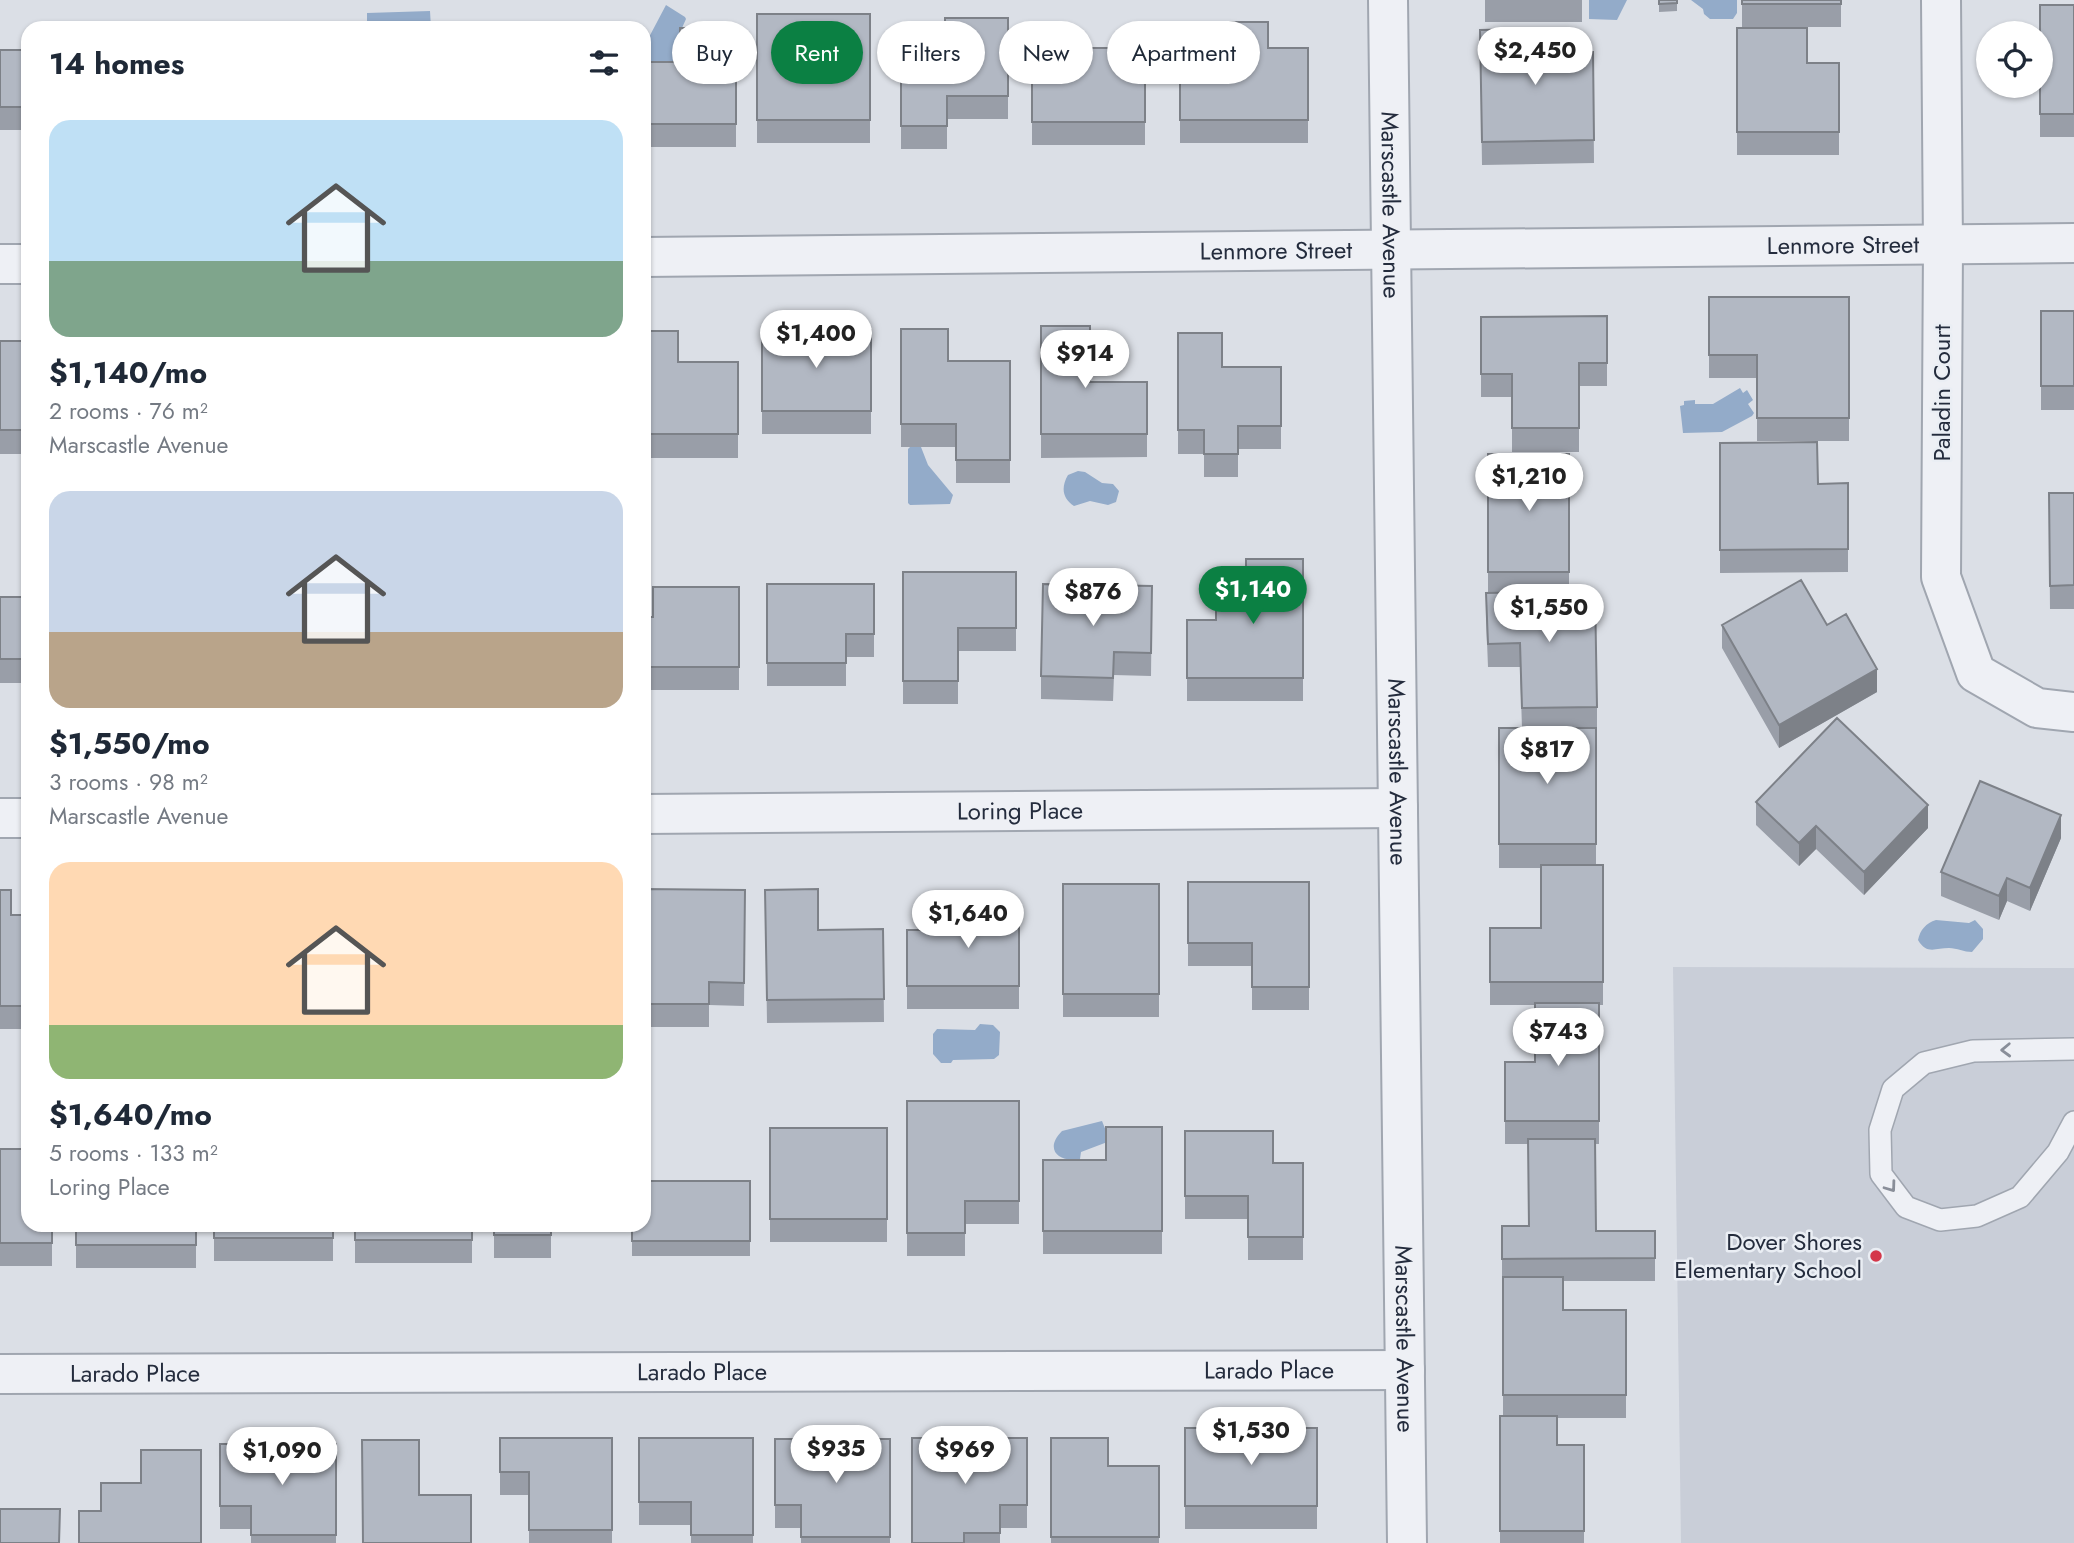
<!DOCTYPE html>
<html lang="en">
<head>
<meta charset="utf-8">
<style>
  :root { --surface:#fff; --page:#f6f6f7; --text:#1f2937; --muted:#747a83; --accent:#0b8043 }
  body { margin:0; font-family:Jost,sans-serif; background:var(--page); color:var(--text); height:100vh; display:flex; flex-direction:column; font-size:26px; white-space:nowrap }
  * { box-sizing:border-box; margin:0 }
  p { font-size:23px; color:var(--muted) }
  .icon { flex:none; width:38px; height:38px; fill:none; stroke:currentColor; stroke-width:2; stroke-linecap:round; stroke-linejoin:round }
  .map { position:relative; flex:1; overflow:hidden }
  .details { position:absolute; left:21px; top:21px; width:630px; height:1211px; display:flex; flex-direction:column; background:var(--surface); border-radius:21px; box-shadow:0 2px 5px #0004 }
  .details>* { flex:none }
  .guide { position:absolute; left:672px; top:21px; width:665px; height:63px; display:flex; gap:14px }
  .controls { position:absolute; left:1976px; top:21px; display:grid; gap:14px }
  .controls a { display:grid; place-items:center; width:77px; height:77px; border-radius:50%; background:var(--surface); box-shadow:0 2px 5px #0004; font-size:35px }
  .price { position:absolute; translate:-50% -60px; padding:0 16px; border-radius:24px; background:#fff; color:#222; font-size:23px; line-height:46px; filter:drop-shadow(0 2px 4px #0008) }
  .price::after { content:''; position:absolute; left:50%; top:42px; width:21px; height:16px; margin-left:-10px; background:inherit; clip-path:polygon(0 0,100% 0,50% 100%) }
  .price.active { background:var(--accent); color:#fff }
  ul { padding:0; list-style:none }
  li { display:grid; align-content:center; gap:14px; height:371px; padding:0 28px }
  li span { display:grid; place-items:center; height:217px; border-radius:21px; color:#555 }
  li>.icon { margin-inline-start:auto }
  span .icon { width:126px; height:126px; fill:#fffc; stroke-width:1 }
  li b { font-size:30px }
  h2 { display:flex; justify-content:space-between; align-items:center; height:84px; padding:0 28px; font-size:30px }
  .chip { padding:0 24px; border-radius:32px; background:var(--surface); box-shadow:0 2px 5px #0004; font-size:24px; line-height:63px }
  .chip.active { background:var(--accent); color:#fff }
  .map>svg:first-child { display:block }
  .built { fill:#c9ced8 }
  .water { fill:#93abc9 }
  .lines { fill:none; stroke-linecap:round; stroke-linejoin:round }
  .lane-casing { stroke:#a0a6b0; stroke-width:24 }
  .street-casing { stroke:#a0a6b0; stroke-width:42 }
  .lane { stroke:#eef0f5; stroke-width:21 }
  .street { stroke:#eef0f5; stroke-width:38 }
  .wall { fill:#999ea8 }
  .shaded-wall { fill:#7d8188 }
  .building { fill:#b2b8c3; stroke:#7d8188; stroke-width:2 }
  .oneway { stroke:#898e99 }
  .poi-dot { fill:#d4374a; stroke:#eaeef4; stroke-width:2.5 }
  .labels { text-anchor:middle; stroke-width:5; stroke-linejoin:round; paint-order:stroke }
  .street-label { font-size:24px; fill:#242c3d; stroke:#eaeef4 }
  .poi-label { font-size:24px; fill:#242c3d; stroke:#eaeef4; text-anchor:end }
</style>
</head>
<body>
<div class="map">
<svg width="2074" height="1543" viewBox="0 0 2074 1543">
  <rect width="100%" height="100%" fill="#dbdfe6"/>
  <path class="built" d="M1673,967l401,1v575h-393z"/>
  <path class="water" d="M1627,0l-10,20 -28,-1v-19z
    M1691,0h46v13l-4,6h-23l-6,-5 -1,-5z
    M666,5l19,12 1,2 -12,27 1,20 -27,1 -1,-26z
    M430,11l1,17h-64v-15z
    M1740,388l3,5 4,-3 6,10 -5,4 6,9 -2,3 -30,16 -39,1 -3,-27 4,-1v-4l11,-1v4h18z
    M911,446l10,1 7,18 25,30 -3,9 -40,1 -2,-2v-54z
    M1078,471l7,1 17,11 11,1 6,7 -3,11 -8,3 -18,-4 -16,5c-12,-8 -13,-19 -6,-31z
    M1936,920l33,3 6,-3 8,9v10l-11,13c-8,0 -15,-4 -23,-4 -14,0 -22,7 -31,-8 2,-10 8,-17 18,-20z
    M980,1024l13,1 7,7 -1,23 -5,4 -41,1 -2,3h-10l-8,-9v-20l4,-5 38,1z
    M1102,1121l8,20 -29,11 -1,7c-22,4 -36,-10 -18,-28z"/>
  <g class="lines">
    <g class="lane-casing">
      <path id="lane" d="M2074,1049l-101,2 -49,12 -31,26 -13,41 1,44 25,33 34,13 37,-4 43,-19 38,-45 16,-30"/>
    </g>
    <g class="street-casing">
      <g id="street">
        <path id="s1" d="M1388,0l19,1543"/>
        <path d="M1941,0l2,246 -2,331 35,96 61,35 37,4"/>
        <path id="s2" d="M644,257l1430,-14"/>
        <path d="M0,264h28"/>
        <path id="s3" d="M644,814l754,-6"/>
        <path d="M0,818h28"/>
        <path id="s4" d="M0,1374l1405,-4"/>
      </g>
    </g>
    <use href="#lane" class="lane"/>
    <use href="#street" class="street"/>
  </g>
  <path class="wall" d="M1485,0h97v22h-97z
    M1659,0h18v11l-18,1z
    M1742,0h99v27h-99z
    M2074,5v132h-34v-51z
    M757,14h113v129h-113z
    M1008,18v101h-61v30h-46v-103h44z
    M1180,22l88,26h40v95h-128z
    M736,28v119h-92v-85h36z
    M1737,28l70,35h32v92h-102z
    M1480,30l87,22h26l1,111 -112,2z
    M1145,48v97h-113v-89h22z
    M0,50h28v80h-28z
    M1709,297h140v144h-92v-63h-48z
    M2041,311h33v99h-33z
    M1607,316v70h-28v66h-67v-55h-31v-80z
    M1041,326l49,56h57v75l-106,1z
    M901,329l47,32h62v122h-54v-36h-55z
    M762,330h109v104h-109z
    M644,331l34,31h60v96h-94z
    M1178,333l44,34h59v82h-43v28h-34v-23h-26z
    M0,341h28v113h-28z
    M1720,443l98,41 30,-1v89l-128,1z
    M1488,454h81v137l28,116v23h-1v135h7v140h-4v139h-4l1,87h59v50h-92v29h63v108h-69v27h27v98h-84v-127h3v-134h-1v-56h27l-1,-82h-23v-82h30v-57h-45v-77h51v-60h-42v-140h23l-2,-61h-32l-2,-51v-23h2z
    M2049,493h25v116h-24z
    M1303,559v142h-116v-81h29l30,-36z
    M903,572h113v79h-58v53h-55z
    M767,584h107v73h-28v29h-79z
    M1152,586l-1,90 -37,-1 -1,26 -72,-2v-23z
    M739,587v103h-95v-73h9z
    M0,597h28v86h-28z
    M1722,625h105l50,67 -98,56 -57,-100z
    M1756,802l172,26 -64,67 -48,-46 -17,17 -43,-41z
    M2061,838l-31,73 -23,-10 -8,19 -58,-24v-24z
    M1188,882h121v128h-57v-44h-64z
    M1063,884h96v133h-96z
    M644,889l101,1 -1,116 -35,-1v22h-65z
    M0,890l11,25h17v114h-28z
    M765,890l53,40 65,-1 1,93 -117,1z
    M1019,904v105h-112v-79h56z
    M907,1101h112v123h-54v32h-58z
    M1162,1127v127h-119v-94h63z
    M770,1128h117v114h-117z
    M1185,1131l88,32h30v97h-55v-41h-63z
    M0,1149l52,76v41h-52z
    M750,1181v75h-118v-31z
    M76,1225h120v43h-120z
    M214,1225h119v36h-119z
    M355,1225h117v38h-117z
    M494,1225h57v33h-57z
    M1185,1428h132v101h-132z
    M500,1438h112v105h-83v-48h-29z
    M639,1438h114v105h-62v-18h-52z
    M1027,1438v90h-27v15h-88z
    M1051,1438l57,28h51v77h-108z
    M775,1439h115v104h-89v-15h-26z
    M220,1444h116v99h-85v-14h-31z"/>
  <path class="shaded-wall" d="M1877,669v23l-98,56v-23z
    M1928,805v23l-64,67v-23z
    M2061,815v23l-31,73v-23z
    M1816,826v23l-17,17v-23z
    M2007,878v23l-8,19v-24z"/>
  <path class="building" d="M1659,0h18v3l-18,1z
    M1742,0h99v4h-99z
    M2040,5h34v109h-34z
    M757,14h113v106h-113z
    M945,18h63v78h-61v30h-46v-80h44z
    M343,22h116v6h-116z
    M1180,22h88v26h40v72h-128z
    M680,28h56v96h-92v-62h36z
    M1566,28l1,24h26l1,88 -112,2 -2,-112z
    M1737,28h70v35h32v69h-102z
    M1054,48h91v74h-113v-66h22z
    M0,50h28v57h-28z
    M1709,297h140v121h-92v-63h-48z
    M2041,311h33v75h-33z
    M1607,316v47h-28v65h-67v-54h-31v-57z
    M1041,326h49v56h57v52h-106z
    M901,329h47v32h62v99h-54v-36h-55z
    M762,330h109v81h-109z
    M644,331h34v31h60v72h-94z
    M1178,333h44v34h59v59h-43v28h-34v-24h-26z
    M0,341h28v89h-28z
    M1817,442l1,42 30,-1v66l-128,1v-107z
    M1488,454h81v118h-81z
    M2049,493h25v92l-24,1z
    M1246,559h57v119h-116v-58h29v-36h30z
    M903,572h113v56h-58v53h-55z
    M1801,580l26,45 19,-11 31,55 -98,56 -57,-100z
    M767,584h107v50h-28v29h-79z
    M1043,584l109,2 -1,67 -37,-1 -1,26 -72,-2z
    M653,587h86v80h-95v-50h9z
    M1595,591l2,116 -75,1 -2,-65 -32,1 -2,-51z
    M0,597h28v62h-28z
    M1837,718l91,87 -64,67 -48,-46 -17,17 -43,-41z
    M1499,728h97v116h-97z
    M1980,781l81,34 -31,73 -23,-10 -8,18 -58,-24z
    M1541,865h62v117h-113v-54h51z
    M1188,882h121v105h-57v-44h-64z
    M1063,884h96v110h-96z
    M644,889l101,1 -1,93 -35,-1v22h-65z
    M818,889v41l65,-1 1,70 -117,1 -2,-110z
    M0,890h11v25h17v91h-28z
    M963,904h56v82h-112v-56h56z
    M1535,1003h64v118h-94v-59h30z
    M907,1101h112v100h-54v32h-58z
    M1106,1127h56v104h-119v-71h63z
    M770,1128h117v91h-117z
    M1185,1131h88v32h30v74h-55v-41h-63z
    M1528,1139h67l1,92h59v27l-153,1v-33h27z
    M0,1149h28v76h24v18h-52z
    M644,1181h106v60h-118v-16h12z
    M76,1225h120v20h-120z
    M214,1225h119v13h-119z
    M355,1225h117v15h-117z
    M494,1225h57v10h-57z
    M1503,1277h60v33h63v85h-123z
    M1500,1416h57v29h27v86h-84z
    M1185,1428h132v78h-132z
    M500,1438h112v92h-83v-58h-29z
    M639,1438h114v97h-62v-33h-52z
    M912,1438h115v67h-27v28h-36v10h-52z
    M1051,1438h57v28h51v71h-108z
    M775,1439h115v98h-89v-32h-26z
    M362,1440h57v55h52v48h-108z
    M220,1444h116v91h-85v-29h-31z
    M141,1450h60v93h-122v-32h22v-28h40z
    M0,1509h60l-1,34h-59z"/>
  <defs><path id="oneway-chevron" d="M-2-3.5L2.5 0L-2 3.5" fill="none" stroke-width="1.6" stroke-linecap="round" stroke-linejoin="round" transform="scale(1.75)"/></defs>
  <g class="oneway">
    <use href="#oneway-chevron" transform="translate(2006 1050) rotate(178)"/>
    <use href="#oneway-chevron" transform="translate(1891 1187) rotate(54)"/>
  </g>
  <circle class="poi-dot" cx="1876" cy="1256" r="7"/>
  <g class="labels">
    <g class="street-label">
      <text dy="8" stroke="none"><textPath href="#s1" startOffset="205">Marscastle Avenue</textPath></text>
      <text dy="8" stroke="none"><textPath href="#s2" startOffset="1199">Lenmore Street</textPath></text>
      <text dy="8" stroke="none"><textPath href="#s2" startOffset="632">Lenmore Street</textPath></text>
      <text transform="translate(1942 393) rotate(-90)" y="8">Paladin Court</text>
      <text dy="8" stroke="none"><textPath href="#s1" startOffset="772">Marscastle Avenue</textPath></text>
      <text dy="8" stroke="none"><textPath href="#s3" startOffset="376">Loring Place</textPath></text>
      <text dy="8" stroke="none"><textPath href="#s1" startOffset="1339">Marscastle Avenue</textPath></text>
      <text dy="8" stroke="none"><textPath href="#s4" startOffset="1269">Larado Place</textPath></text>
      <text dy="8" stroke="none"><textPath href="#s4" startOffset="702">Larado Place</textPath></text>
      <text dy="8" stroke="none"><textPath href="#s4" startOffset="135">Larado Place</textPath></text>
    </g>
    <g class="poi-label">
      <text x="1862" y="1250">Dover Shores<tspan x="1862" dy="28">Elementary School</tspan></text>
    </g>
  </g>
</svg>
<div class="controls">
<a><svg class="icon" aria-label="locate" viewBox="0 0 24 24"><circle cx="12" cy="12" r="6"/><path d="M12 2v4M12 18v4M2 12h4M18 12h4"/></svg></a>
</div>
<b class="price" style="left:1535px;top:87px">$2,450</b>
<b class="price" style="left:816px;top:370px">$1,400</b>
<b class="price" style="left:1085px;top:390px">$914</b>
<b class="price" style="left:1529px;top:513px">$1,210</b>
<b class="price active" style="left:1253px;top:626px">$1,140</b>
<b class="price" style="left:1093px;top:628px">$876</b>
<b class="price" style="left:1549px;top:644px">$1,550</b>
<b class="price" style="left:1547px;top:786px">$817</b>
<b class="price" style="left:968px;top:950px">$1,640</b>
<b class="price" style="left:1558px;top:1068px">$743</b>
<b class="price" style="left:1251px;top:1467px">$1,530</b>
<b class="price" style="left:836px;top:1485px">$935</b>
<b class="price" style="left:965px;top:1486px">$969</b>
<b class="price" style="left:282px;top:1487px">$1,090</b>
<div class="guide">
<a class="chip">Buy</a>
<a class="chip active">Rent</a>
<a class="chip">Filters</a>
<a class="chip">New</a>
<a class="chip">Apartment</a>
</div>
<section class="details">
<h2>14 homes<svg class="icon" aria-label="filters" viewBox="0 0 24 24"><path d="M4 7h16M4 17h16"/><circle cx="9" cy="7" r="2"/><circle cx="15" cy="17" r="2"/></svg></h2>
<ul>
<li><span style="background:linear-gradient(#bfe0f5 65%,#7fa58c 0)"><svg class="icon" aria-label="home" viewBox="0 0 24 24"><path d="M3 11l9-7 9 7M6 9v11h12V9"/></svg></span><div><b>$1,140/mo</b><p>2 rooms · 76 m²</p><p>Marscastle Avenue</p></div></li>
<li><span style="background:linear-gradient(#c9d6e8 65%,#b9a48a 0)"><svg class="icon" aria-label="home" viewBox="0 0 24 24"><path d="M3 11l9-7 9 7M6 9v11h12V9"/></svg></span><div><b>$1,550/mo</b><p>3 rooms · 98 m²</p><p>Marscastle Avenue</p></div></li>
<li><span style="background:linear-gradient(#ffd9b3 75%,#8fb573 0)"><svg class="icon" aria-label="home" viewBox="0 0 24 24"><path d="M3 11l9-7 9 7M6 9v11h12V9"/></svg></span><div><b>$1,640/mo</b><p>5 rooms · 133 m²</p><p>Loring Place</p></div></li>
</ul>
</section>
</div>
</body>
</html>
